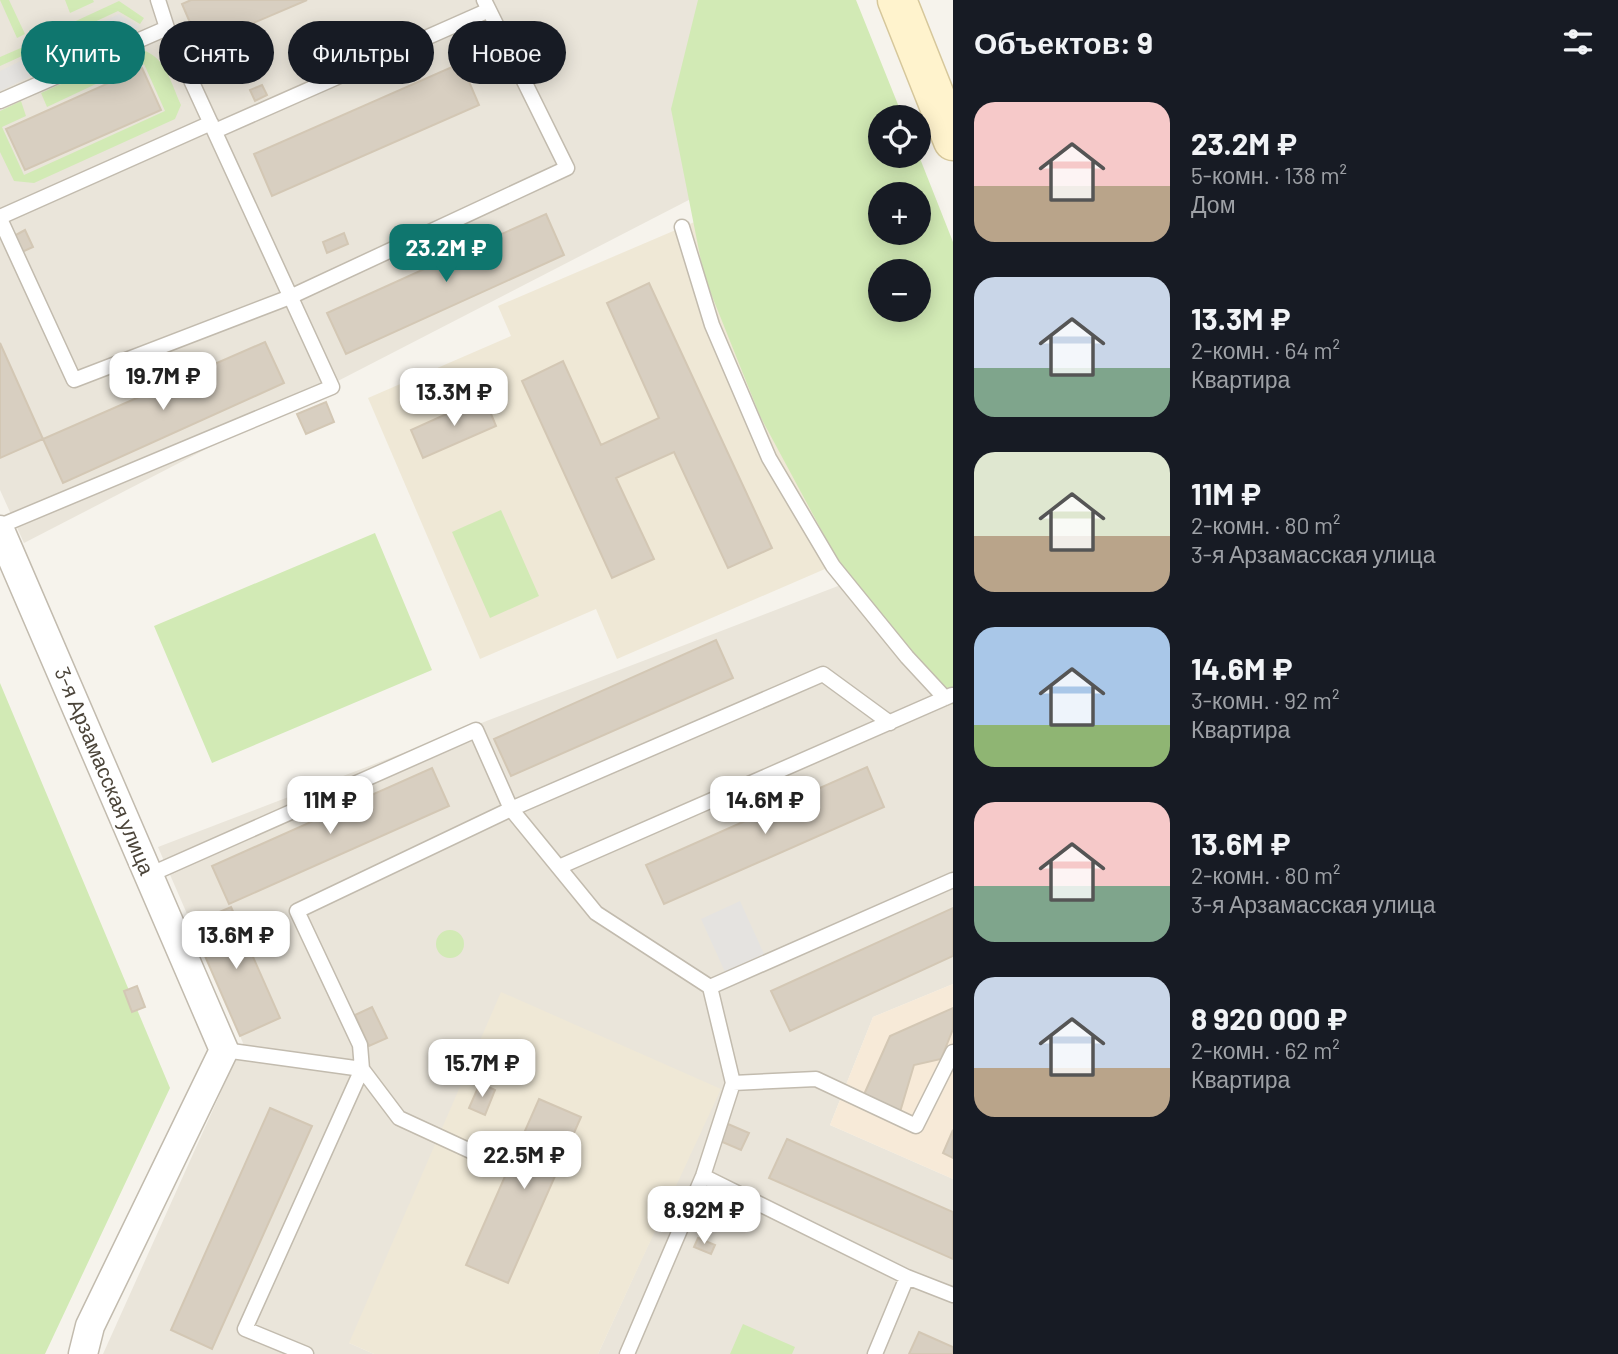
<!DOCTYPE html>
<html lang="ru">
<head>
<meta charset="utf-8">
<style>
  :root { --surface:#171b24; --page:#20242c; --text:#f1f3f6; --muted:#9ea1a6; --accent:#0f766e }
  body { margin:0; font-family:Barlow,sans-serif; background:var(--page); color:var(--text); height:100vh; display:flex; flex-direction:column; font-size:26px; white-space:nowrap }
  * { box-sizing:border-box; margin:0 }
  p { font-size:23px; color:var(--muted) }
  .icon { flex:none; width:38px; height:38px; fill:none; stroke:currentColor; stroke-width:2; stroke-linecap:round; stroke-linejoin:round }
  .map { position:relative; flex:1; overflow:hidden }
  .drawer { display:flex; flex-direction:column; background:var(--surface); width:665px }
  .drawer>* { flex:none }
  .guide { position:absolute; left:21px; top:21px; width:665px; height:63px; display:flex; gap:14px }
  .buttons { position:absolute; left:868px; top:105px; display:grid; gap:14px }
  .buttons a { display:grid; place-items:center; width:63px; height:63px; border-radius:50%; background:var(--surface); box-shadow:0 4px 18px #0003; font-size:35px }
  .price { position:absolute; translate:-50% -60px; padding:0 16px; border-radius:14px; background:#fff; color:#222; font-size:23px; line-height:46px; filter:drop-shadow(0 2px 4px #0008) }
  .price::after { content:''; position:absolute; left:50%; top:42px; width:21px; height:16px; margin-left:-10px; background:inherit; clip-path:polygon(0 0,100% 0,50% 100%) }
  .price.active { background:var(--accent); color:#fff }
  ul { padding:0; list-style:none }
  li { display:flex; align-items:center; gap:21px; height:175px; padding:0 21px }
  li span { display:grid; place-items:center; flex:none; width:196px; height:140px; border-radius:21px; color:#555 }
  li>.icon { margin-inline-start:auto }
  span .icon { width:84px; height:84px; fill:#fffc; stroke-width:1 }
  li b { font-size:30px }
  h2 { display:flex; justify-content:space-between; align-items:center; height:84px; padding:0 21px; font-size:30px }
  .chip { padding:0 24px; border-radius:32px; background:var(--surface); box-shadow:0 4px 18px #0003; font-size:24px; line-height:63px }
  .chip.active { background:var(--accent); color:#fff }
  main { display:flex; flex:1; min-height:0 }
  .map>svg:first-child { display:block }
  .residential { fill:#eae5da }
  .commercial { fill:#f7ead8 }
  .education { fill:#efe8d6 }
  .green { fill:#d2eab5; fill-rule:evenodd }
  .parking { fill:#e5e3e0 }
  .building { fill:#d8cfc1; stroke:#d3c7b4; stroke-width:2 }
  .lines { fill:none; stroke-linecap:round; stroke-linejoin:round }
  .lane-casing { stroke:#c2bbae; stroke-width:17 }
  .street-casing { stroke:#c2bbae; stroke-width:31 }
  .secondary-casing { stroke:#d6c79b; stroke-width:41 }
  .lane { stroke:#fff; stroke-width:14 }
  .street { stroke:#fff; stroke-width:28 }
  .secondary { stroke:#fff3cd; stroke-width:38 }
  .labels { text-anchor:middle; stroke-width:5; stroke-linejoin:round; paint-order:stroke }
  .street-label { font-size:21px; fill:#4b4439; stroke:#fff }
</style>
</head>
<body>
<main>
<div class="map">
<svg width="953" height="1354" viewBox="0 0 953 1354">
  <rect width="100%" height="100%" fill="#f6f3ec"/>
  <path class="residential" d="M0,0h741l-29,188 -688,355 -24,-53z
    M864,576l89,65v343l-80,33 -43,108 123,54v175h-355l122,-265 -371,254 25,11h-271l140,-311 -85,-196z"/>
  <path class="commercial" d="M953,984v195l-123,-54 43,-108z"/>
  <path class="education" d="M769,190l146,340 -298,129 -21,-50 -116,50 -112,-261 143,-62 -13,-30z
    M501,992l220,97 -123,265h-224l-25,-11z"/>
  <path class="green" d="M0,0h9l16,34 -8,4z
    M65,0h28l1,2 -24,11z
    M698,0h158l47,117h-23v39h39l34,86v463l-31,-28 -77,-103 -85,-158 -56,-140 -33,-167zM880,194h39v39h-39zM880,271h39v39h-39z
    M119,1l25,17 -4,6 -22,-13 -77,36 -4,-8z
    M30,44l3,7 -33,15v-9z
    M138,49c27,5 32,32 43,56l-6,14 -141,64 -20,-2 -14,-29v-41l21,-10 5,15 -24,11 22,48 141,-64 -21,-47 -29,13 -6,-16z
    M92,70l6,13 -51,24 -6,-14z
    M501,510l38,86 -49,22 -38,-86z
    M375,533l57,137 -220,93 -58,-137z
    M0,683l170,405 -125,266h-45z
    M436 944a14 14 0 1 1 28 0a14 14 0 1 1-28 0Z
    M743,1324l52,23 -3,7h-62z"/>
  <path class="parking" d="M119,14l20,13 -84,38 -8,-18z
    M33,55l7,17 -40,19v-20z
    M740,901l24,53 -39,18 -24,-53z"/>
  <path class="building" d="M191,0h116l-107,46 -18,-42z
    M461,63l18,42 -207,91 -18,-42z
    M142,68l19,42 -136,60 -19,-41z
    M262,85l5,10 -12,6 -5,-11z
    M546,214l18,41 -218,99 -19,-41z
    M25,230l8,17 -11,5 -8,-16z
    M344,233l4,11 -21,9 -4,-11z
    M649,283l123,265 -44,20 -54,-116 -58,26 38,81 -42,19 -90,-197 41,-20 38,84 58,-27 -52,-115z
    M265,342l19,41 -221,100 -20,-44z
    M0,343l43,96 -43,19z
    M484,397l12,29 -73,32 -12,-28z
    M326,402l8,20 -28,12 -9,-20z
    M716,640l17,38 -222,98 -17,-37z
    M867,767l17,40 -220,97 -18,-39z
    M432,768l17,38 -220,98 -17,-38z
    M231,907l49,111 -40,18 -49,-112z
    M953,908v48l-163,75 -19,-40z
    M137,986l8,21 -13,5 -8,-21z
    M372,1007l15,31 -18,8 -14,-31z
    M953,1008v21l-12,30 -27,6 -14,47 -38,-13 28,-63z
    M480,1083l15,7 -10,25 -16,-7z
    M539,1099l42,18 -73,166 -42,-18z
    M270,1108l42,18 -100,223 -41,-19z
    M728,1124l21,9 -8,17 -21,-9z
    M953,1130v28l-10,-5z
    M787,1139l166,73v47l-184,-81z
    M698,1238l17,7 -4,9 -17,-7z
    M919,1332l34,15v7h-44z"/>
  <g class="lines">
    <g class="lane-casing">
      <path id="lane" d="M0,101l167,-73
        M215,131l274,-121
        M0,217l211,-94
        M0,219l74,161 216,-83 277,-129 -83,-168
        M682,227l30,98 57,133 64,108 74,91 38,41
        M0,526l332,-139 -165,-359 -9,-28
        M559,867l393,-172
        M149,875l327,-145 35,79 85,104 114,74 23,96 -30,93 -76,178
        M710,987l243,-107
        M224,1050l138,19 37,49 91,42
        M733,1083l83,-4 100,47 37,-74
        M703,1176l204,101 46,18
        M306,1354l-61,-25 117,-260 -2,-24 -63,-134 214,-102 312,-135 67,49
        M875,1354l32,-77"/>
    </g>
    <g class="street-casing">
      <path id="street" d="M0,530l224,520 -134,276 -7,28"/>
    </g>
    <g class="secondary-casing">
      <path id="secondary" d="M897,0l56,141"/>
    </g>
    <use href="#lane" class="lane"/>
    <use href="#street" class="street"/>
    <use href="#secondary" class="secondary"/>
  </g>
  <g class="labels">
    <g class="street-label">
      <text transform="translate(104 771) rotate(67)" y="7">3-я Арзамасская улица</text>
    </g>
  </g>
</svg>
<div class="buttons">
<a><svg class="icon" aria-label="locate" viewBox="0 0 24 24"><circle cx="12" cy="12" r="6"/><path d="M12 2v4M12 18v4M2 12h4M18 12h4"/></svg></a>
<a>+</a>
<a>−</a>
</div>
<b class="price active" style="left:446px;top:284px">23.2M ₽</b>
<b class="price" style="left:163px;top:412px">19.7M ₽</b>
<b class="price" style="left:454px;top:428px">13.3M ₽</b>
<b class="price" style="left:330px;top:836px">11M ₽</b>
<b class="price" style="left:765px;top:836px">14.6M ₽</b>
<b class="price" style="left:236px;top:971px">13.6M ₽</b>
<b class="price" style="left:482px;top:1099px">15.7M ₽</b>
<b class="price" style="left:524px;top:1191px">22.5M ₽</b>
<b class="price" style="left:704px;top:1246px">8.92M ₽</b>
<div class="guide">
<a class="chip active">Купить</a>
<a class="chip">Снять</a>
<a class="chip">Фильтры</a>
<a class="chip">Новое</a>
</div>
</div>
<section class="drawer">
<h2>Объектов: 9<svg class="icon" aria-label="filters" viewBox="0 0 24 24"><path d="M4 7h16M4 17h16"/><circle cx="9" cy="7" r="2"/><circle cx="15" cy="17" r="2"/></svg></h2>
<ul>
<li><span style="background:linear-gradient(#f6c9c9 60%,#b9a48a 0)"><svg class="icon" aria-label="home" viewBox="0 0 24 24"><path d="M3 11l9-7 9 7M6 9v11h12V9"/></svg></span><div><b>23.2M ₽</b><p>5-комн. · 138 m²</p><p>Дом</p></div></li>
<li><span style="background:linear-gradient(#c9d6e8 65%,#7fa58c 0)"><svg class="icon" aria-label="home" viewBox="0 0 24 24"><path d="M3 11l9-7 9 7M6 9v11h12V9"/></svg></span><div><b>13.3M ₽</b><p>2-комн. · 64 m²</p><p>Квартира</p></div></li>
<li><span style="background:linear-gradient(#dfe7d0 60%,#b9a48a 0)"><svg class="icon" aria-label="home" viewBox="0 0 24 24"><path d="M3 11l9-7 9 7M6 9v11h12V9"/></svg></span><div><b>11M ₽</b><p>2-комн. · 80 m²</p><p>3-я Арзамасская улица</p></div></li>
<li><span style="background:linear-gradient(#a9c7e8 70%,#8fb573 0)"><svg class="icon" aria-label="home" viewBox="0 0 24 24"><path d="M3 11l9-7 9 7M6 9v11h12V9"/></svg></span><div><b>14.6M ₽</b><p>3-комн. · 92 m²</p><p>Квартира</p></div></li>
<li><span style="background:linear-gradient(#f6c9c9 60%,#7fa58c 0)"><svg class="icon" aria-label="home" viewBox="0 0 24 24"><path d="M3 11l9-7 9 7M6 9v11h12V9"/></svg></span><div><b>13.6M ₽</b><p>2-комн. · 80 m²</p><p>3-я Арзамасская улица</p></div></li>
<li><span style="background:linear-gradient(#c9d6e8 65%,#b9a48a 0)"><svg class="icon" aria-label="home" viewBox="0 0 24 24"><path d="M3 11l9-7 9 7M6 9v11h12V9"/></svg></span><div><b>8 920 000 ₽</b><p>2-комн. · 62 m²</p><p>Квартира</p></div></li>
</ul>
</section>
</main>
</body>
</html>
